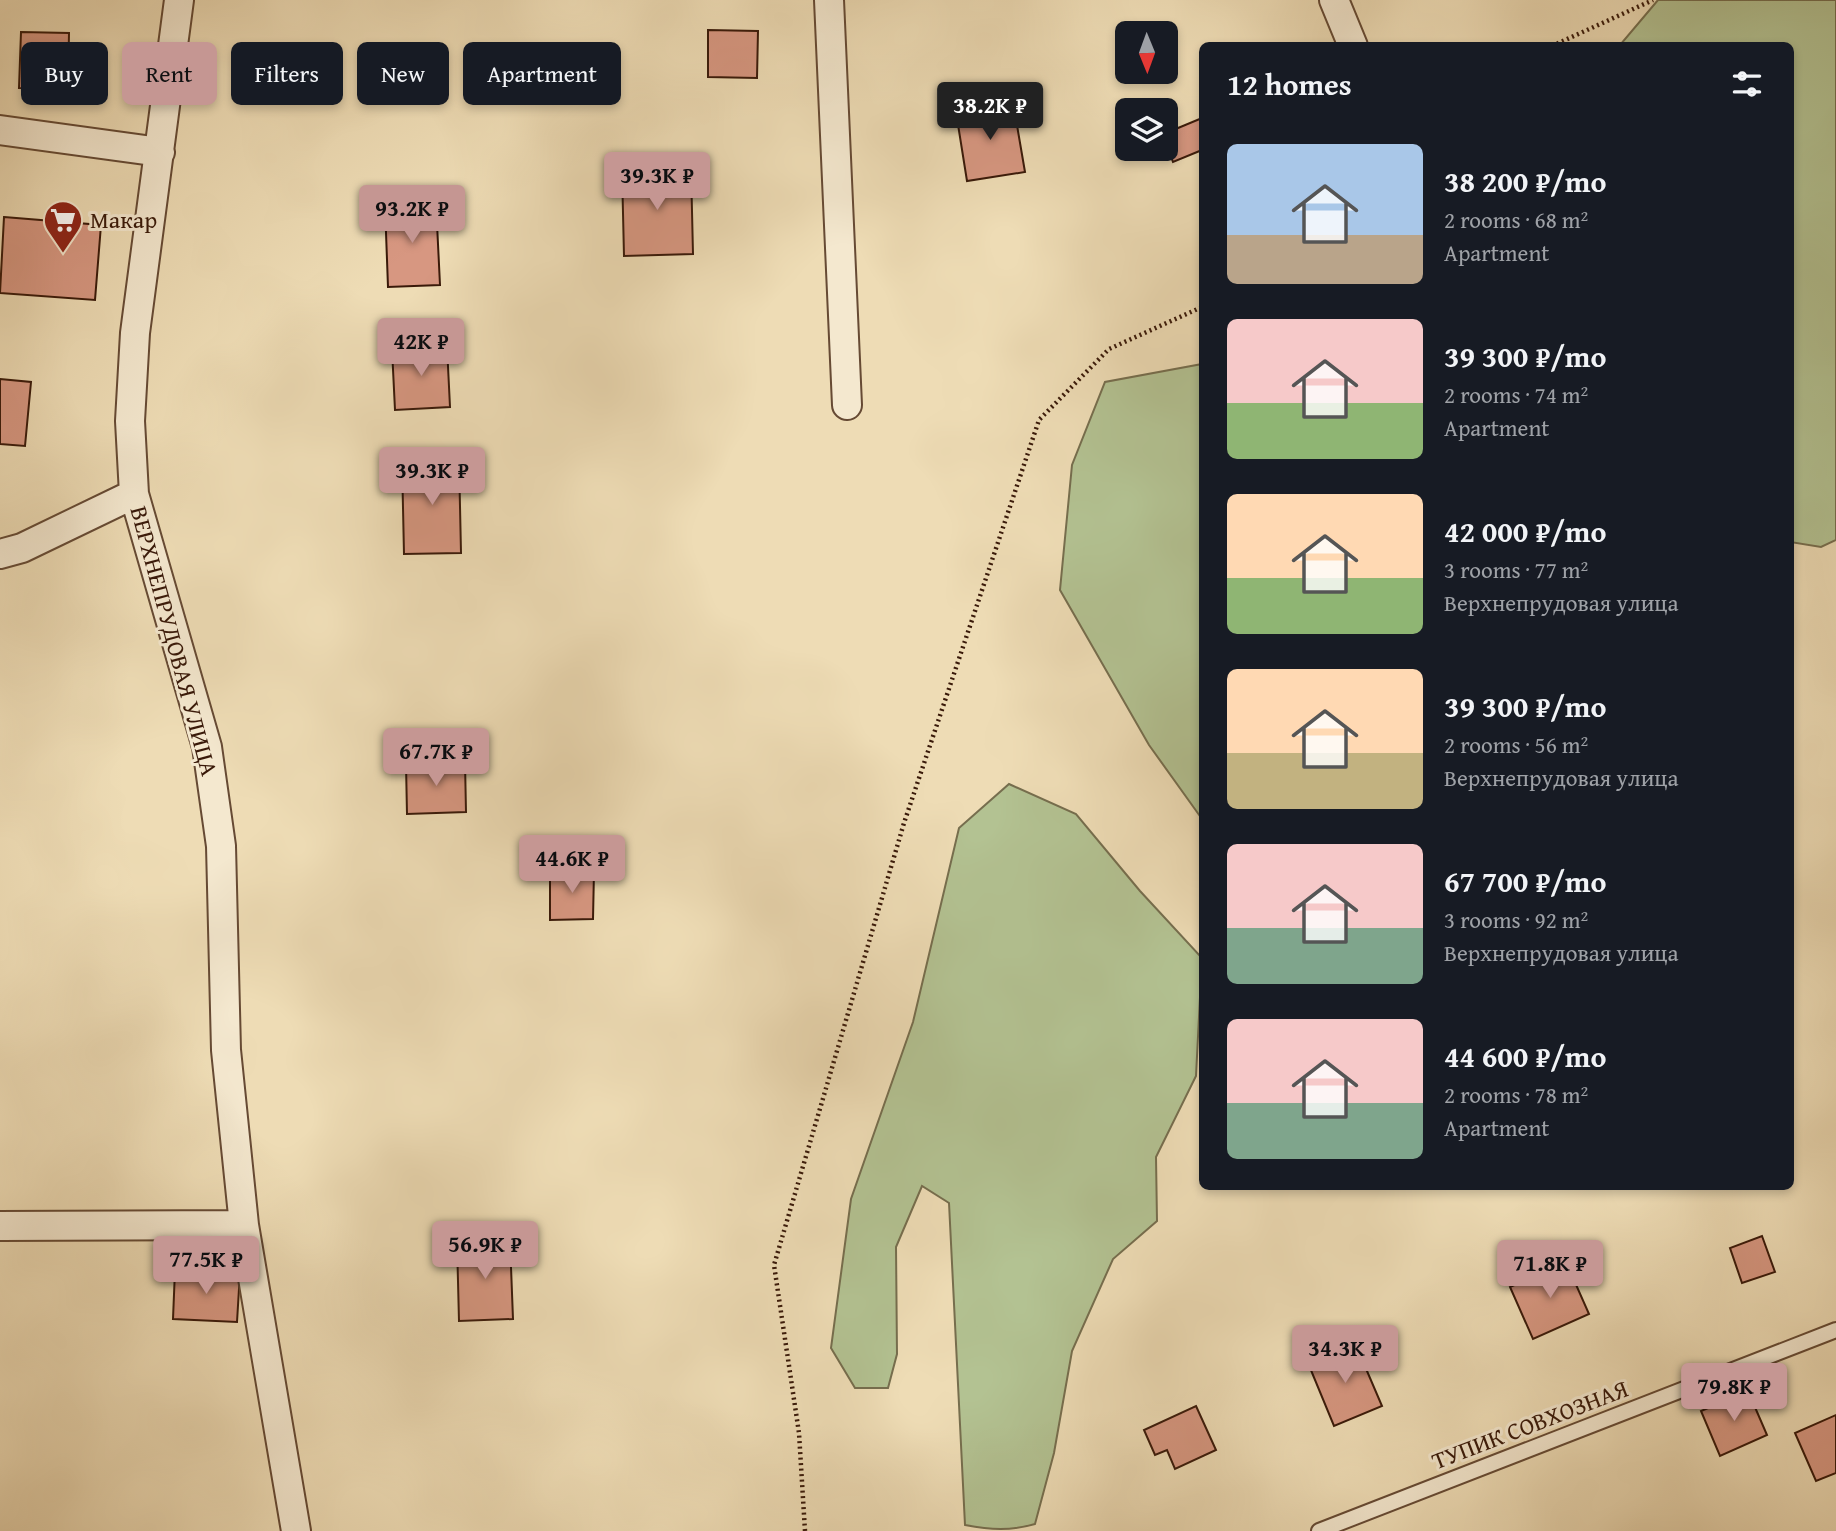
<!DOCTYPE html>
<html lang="en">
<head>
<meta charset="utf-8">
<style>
  :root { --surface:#171b24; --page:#20242c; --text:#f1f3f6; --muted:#9ea1a6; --accent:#c59692 }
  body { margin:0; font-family:"Gentium Book Plus",serif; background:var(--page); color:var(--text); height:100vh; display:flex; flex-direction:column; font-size:26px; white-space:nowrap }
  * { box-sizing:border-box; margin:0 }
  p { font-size:23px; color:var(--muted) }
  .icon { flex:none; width:38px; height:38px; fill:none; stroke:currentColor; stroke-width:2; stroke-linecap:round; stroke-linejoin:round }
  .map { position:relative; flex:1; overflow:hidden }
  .drawer { position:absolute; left:1199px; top:42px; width:595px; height:1148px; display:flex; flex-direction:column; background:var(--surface); border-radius:10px; box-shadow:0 4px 10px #0003 }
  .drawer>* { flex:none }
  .hud { position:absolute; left:21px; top:42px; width:665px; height:63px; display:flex; gap:14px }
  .needle { width:46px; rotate:179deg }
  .fabs { position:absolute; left:1115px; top:21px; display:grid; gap:14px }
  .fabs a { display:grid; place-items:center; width:63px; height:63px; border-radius:10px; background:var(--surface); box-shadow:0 4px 10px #0003; font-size:35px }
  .price { position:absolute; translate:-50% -60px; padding:0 16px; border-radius:7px; background:var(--accent); color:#111; font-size:23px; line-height:46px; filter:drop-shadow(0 2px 4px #0008) }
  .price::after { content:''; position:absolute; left:50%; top:42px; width:21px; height:16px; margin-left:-10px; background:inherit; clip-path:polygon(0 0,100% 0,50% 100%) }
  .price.selected { background:#222; color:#fff }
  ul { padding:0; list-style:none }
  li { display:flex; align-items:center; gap:21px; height:175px; padding:0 28px }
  li span { display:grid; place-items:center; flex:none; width:196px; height:140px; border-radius:10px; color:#555 }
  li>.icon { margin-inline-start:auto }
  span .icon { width:84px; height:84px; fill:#fffc; stroke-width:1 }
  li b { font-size:30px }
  h2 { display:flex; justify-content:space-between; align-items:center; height:84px; padding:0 28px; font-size:30px }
  .pill { padding:0 24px; border-radius:10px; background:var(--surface); box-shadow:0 4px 10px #0003; font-size:24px; line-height:63px }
  .pill.selected { background:var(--accent); color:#111 }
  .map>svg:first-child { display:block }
  .green { fill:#b3c292; stroke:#766e4e; stroke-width:2 }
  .building { fill:#d79781; stroke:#391909; stroke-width:2 }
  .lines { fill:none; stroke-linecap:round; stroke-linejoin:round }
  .lane-casing { stroke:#664a34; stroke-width:18 }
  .street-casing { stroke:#664a34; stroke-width:32 }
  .path { stroke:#391909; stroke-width:4.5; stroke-dasharray:2 3.5; stroke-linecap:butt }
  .lane { stroke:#f4e8cf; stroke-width:14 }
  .street { stroke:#f4e8cf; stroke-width:28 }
  .labels { text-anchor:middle; stroke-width:6; stroke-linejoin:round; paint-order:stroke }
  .poi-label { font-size:24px; fill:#391909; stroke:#f4e8cf; text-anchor:start }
  .street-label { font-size:24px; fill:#391909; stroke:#f4e8cf }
</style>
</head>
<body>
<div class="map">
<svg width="1836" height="1531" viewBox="0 0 1836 1531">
  <rect width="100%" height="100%" fill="#eedcb5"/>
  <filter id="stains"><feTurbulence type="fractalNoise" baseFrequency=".00286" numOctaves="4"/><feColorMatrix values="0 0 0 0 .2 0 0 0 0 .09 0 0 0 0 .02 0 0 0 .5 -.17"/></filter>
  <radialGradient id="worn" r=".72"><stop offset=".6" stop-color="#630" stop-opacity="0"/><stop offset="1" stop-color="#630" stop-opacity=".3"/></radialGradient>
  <path class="green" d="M1658,0h178v540l-15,7 -31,-5v-496l-170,-1z
    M1202,364v455l-53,-74 -89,-155 12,-125 33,-83z
    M1009,784l67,30 64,77 62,67 -6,118 -40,81 1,64 -44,38 -41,92 -18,102 -19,71c-25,7 -44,6 -70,1l-16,-322 -27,-17 -26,61 1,107 -9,34h-33l-24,-40 20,-149 62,-177 46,-194z"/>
  <path class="building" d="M708,30l50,1 -1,47 -49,-1z
    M21,32l48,1 -1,56 -49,-1z
    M1013,102l12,70 -58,9 -11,-69z
    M1202,118v32l-29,12 -7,-19v-10z
    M691,168l2,86 -69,2 -2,-86z
    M436,203l4,82 -52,2 -3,-82z
    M4,217l97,8 -6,75 -95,-7z
    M447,346l3,61 -55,3 -3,-61z
    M0,379l31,3 -6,64 -25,-2z
    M459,460l2,93 -57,1 -2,-93z
    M465,762l1,50 -59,2 -1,-50z
    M550,870l44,1 -1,48 -43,1z
    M1762,1236l13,36 -33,11 -12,-35z
    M510,1241l3,78 -54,2 -2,-79z
    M1566,1262l23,52 -56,25 -23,-52z
    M175,1270l65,2 -3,50 -64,-3z
    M1355,1343l27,63 -48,20 -26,-63z
    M1748,1391l19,44 -47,21 -19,-45z
    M1196,1406l20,44 -41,19 -8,-19 -12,5 -11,-25z
    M1836,1415v58l-20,8 -21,-48z"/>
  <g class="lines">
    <g class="lane-casing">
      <path id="lane" d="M1319,1531l517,-201"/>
    </g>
    <g class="street-casing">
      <path id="street" d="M179,0l-44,333 -5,88 4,73 73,253 14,99 5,204 18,175 52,306
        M829,0l18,405
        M1334,0l19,46
        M0,130l160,22
        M0,554l22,-6 112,-54
        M0,1226l244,-1"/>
    </g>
    <path class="path" d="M1552,46l101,-46
      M805,1531l-6,-98 -25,-168 130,-442 135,-403 70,-71 93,-42"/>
    <use href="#lane" class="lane"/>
    <use href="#street" class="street"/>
  </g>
  <defs>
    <g id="supermarket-pin" transform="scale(2.0125)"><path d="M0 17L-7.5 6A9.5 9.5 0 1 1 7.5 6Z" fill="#8f2418" stroke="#f4e8cf"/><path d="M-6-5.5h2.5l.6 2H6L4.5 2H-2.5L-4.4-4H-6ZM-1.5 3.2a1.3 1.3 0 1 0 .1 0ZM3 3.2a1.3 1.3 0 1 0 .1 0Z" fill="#fff"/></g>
  </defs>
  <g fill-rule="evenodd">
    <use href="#supermarket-pin" x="63" y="220"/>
  </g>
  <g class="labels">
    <g class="poi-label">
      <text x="90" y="228">Макар</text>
    </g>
    <g class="street-label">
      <text transform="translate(174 641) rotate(75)" y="8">ВЕРХНЕПРУДОВАЯ УЛИЦА</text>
      <text transform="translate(1530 1425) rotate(-21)" y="8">ТУПИК СОВХОЗНАЯ</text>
    </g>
  </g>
  <rect width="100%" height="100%" filter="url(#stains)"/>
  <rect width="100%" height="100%" fill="url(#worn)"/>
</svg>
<div class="fabs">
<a><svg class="needle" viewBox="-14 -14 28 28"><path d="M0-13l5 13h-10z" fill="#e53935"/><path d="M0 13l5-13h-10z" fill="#9ea1a6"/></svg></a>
<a><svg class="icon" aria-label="layers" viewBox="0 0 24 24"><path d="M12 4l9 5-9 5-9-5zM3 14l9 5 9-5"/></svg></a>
</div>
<b class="price selected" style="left:990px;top:142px">38.2K ₽</b>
<b class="price" style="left:657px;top:212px">39.3K ₽</b>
<b class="price" style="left:412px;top:245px">93.2K ₽</b>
<b class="price" style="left:421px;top:378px">42K ₽</b>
<b class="price" style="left:432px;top:507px">39.3K ₽</b>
<b class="price" style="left:436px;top:788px">67.7K ₽</b>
<b class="price" style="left:572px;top:895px">44.6K ₽</b>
<b class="price" style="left:485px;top:1281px">56.9K ₽</b>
<b class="price" style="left:206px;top:1296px">77.5K ₽</b>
<b class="price" style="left:1550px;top:1300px">71.8K ₽</b>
<b class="price" style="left:1345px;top:1385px">34.3K ₽</b>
<b class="price" style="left:1734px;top:1423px">79.8K ₽</b>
<div class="hud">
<a class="pill">Buy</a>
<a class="pill selected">Rent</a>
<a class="pill">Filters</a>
<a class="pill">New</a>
<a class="pill">Apartment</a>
</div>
<section class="drawer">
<h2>12 homes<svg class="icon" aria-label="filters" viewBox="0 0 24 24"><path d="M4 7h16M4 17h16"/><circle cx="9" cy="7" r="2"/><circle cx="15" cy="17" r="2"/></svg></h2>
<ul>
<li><span style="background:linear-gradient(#a9c7e8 65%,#b9a48a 0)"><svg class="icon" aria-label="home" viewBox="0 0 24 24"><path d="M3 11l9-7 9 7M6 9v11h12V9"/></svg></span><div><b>38 200 ₽/mo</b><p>2 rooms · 68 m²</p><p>Apartment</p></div></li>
<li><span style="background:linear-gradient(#f6c9c9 60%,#8fb573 0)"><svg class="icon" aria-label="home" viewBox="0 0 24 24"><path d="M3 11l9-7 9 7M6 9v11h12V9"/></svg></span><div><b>39 300 ₽/mo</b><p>2 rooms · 74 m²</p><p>Apartment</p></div></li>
<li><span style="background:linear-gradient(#ffd9b3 60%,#8fb573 0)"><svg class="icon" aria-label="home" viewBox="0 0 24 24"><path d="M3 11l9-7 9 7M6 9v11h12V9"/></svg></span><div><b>42 000 ₽/mo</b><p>3 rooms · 77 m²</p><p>Верхнепрудовая улица</p></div></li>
<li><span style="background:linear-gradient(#ffd9b3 60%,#c2b280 0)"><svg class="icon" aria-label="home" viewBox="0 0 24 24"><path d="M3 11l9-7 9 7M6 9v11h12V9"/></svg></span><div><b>39 300 ₽/mo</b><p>2 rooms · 56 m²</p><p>Верхнепрудовая улица</p></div></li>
<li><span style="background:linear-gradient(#f6c9c9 60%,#7fa58c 0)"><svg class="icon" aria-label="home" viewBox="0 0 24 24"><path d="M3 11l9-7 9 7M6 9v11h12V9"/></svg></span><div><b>67 700 ₽/mo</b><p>3 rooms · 92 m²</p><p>Верхнепрудовая улица</p></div></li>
<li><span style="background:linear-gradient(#f6c9c9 60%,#7fa58c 0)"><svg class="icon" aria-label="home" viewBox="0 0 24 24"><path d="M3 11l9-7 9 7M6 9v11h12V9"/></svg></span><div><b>44 600 ₽/mo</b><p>2 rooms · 78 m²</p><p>Apartment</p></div></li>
</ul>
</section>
</div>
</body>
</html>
